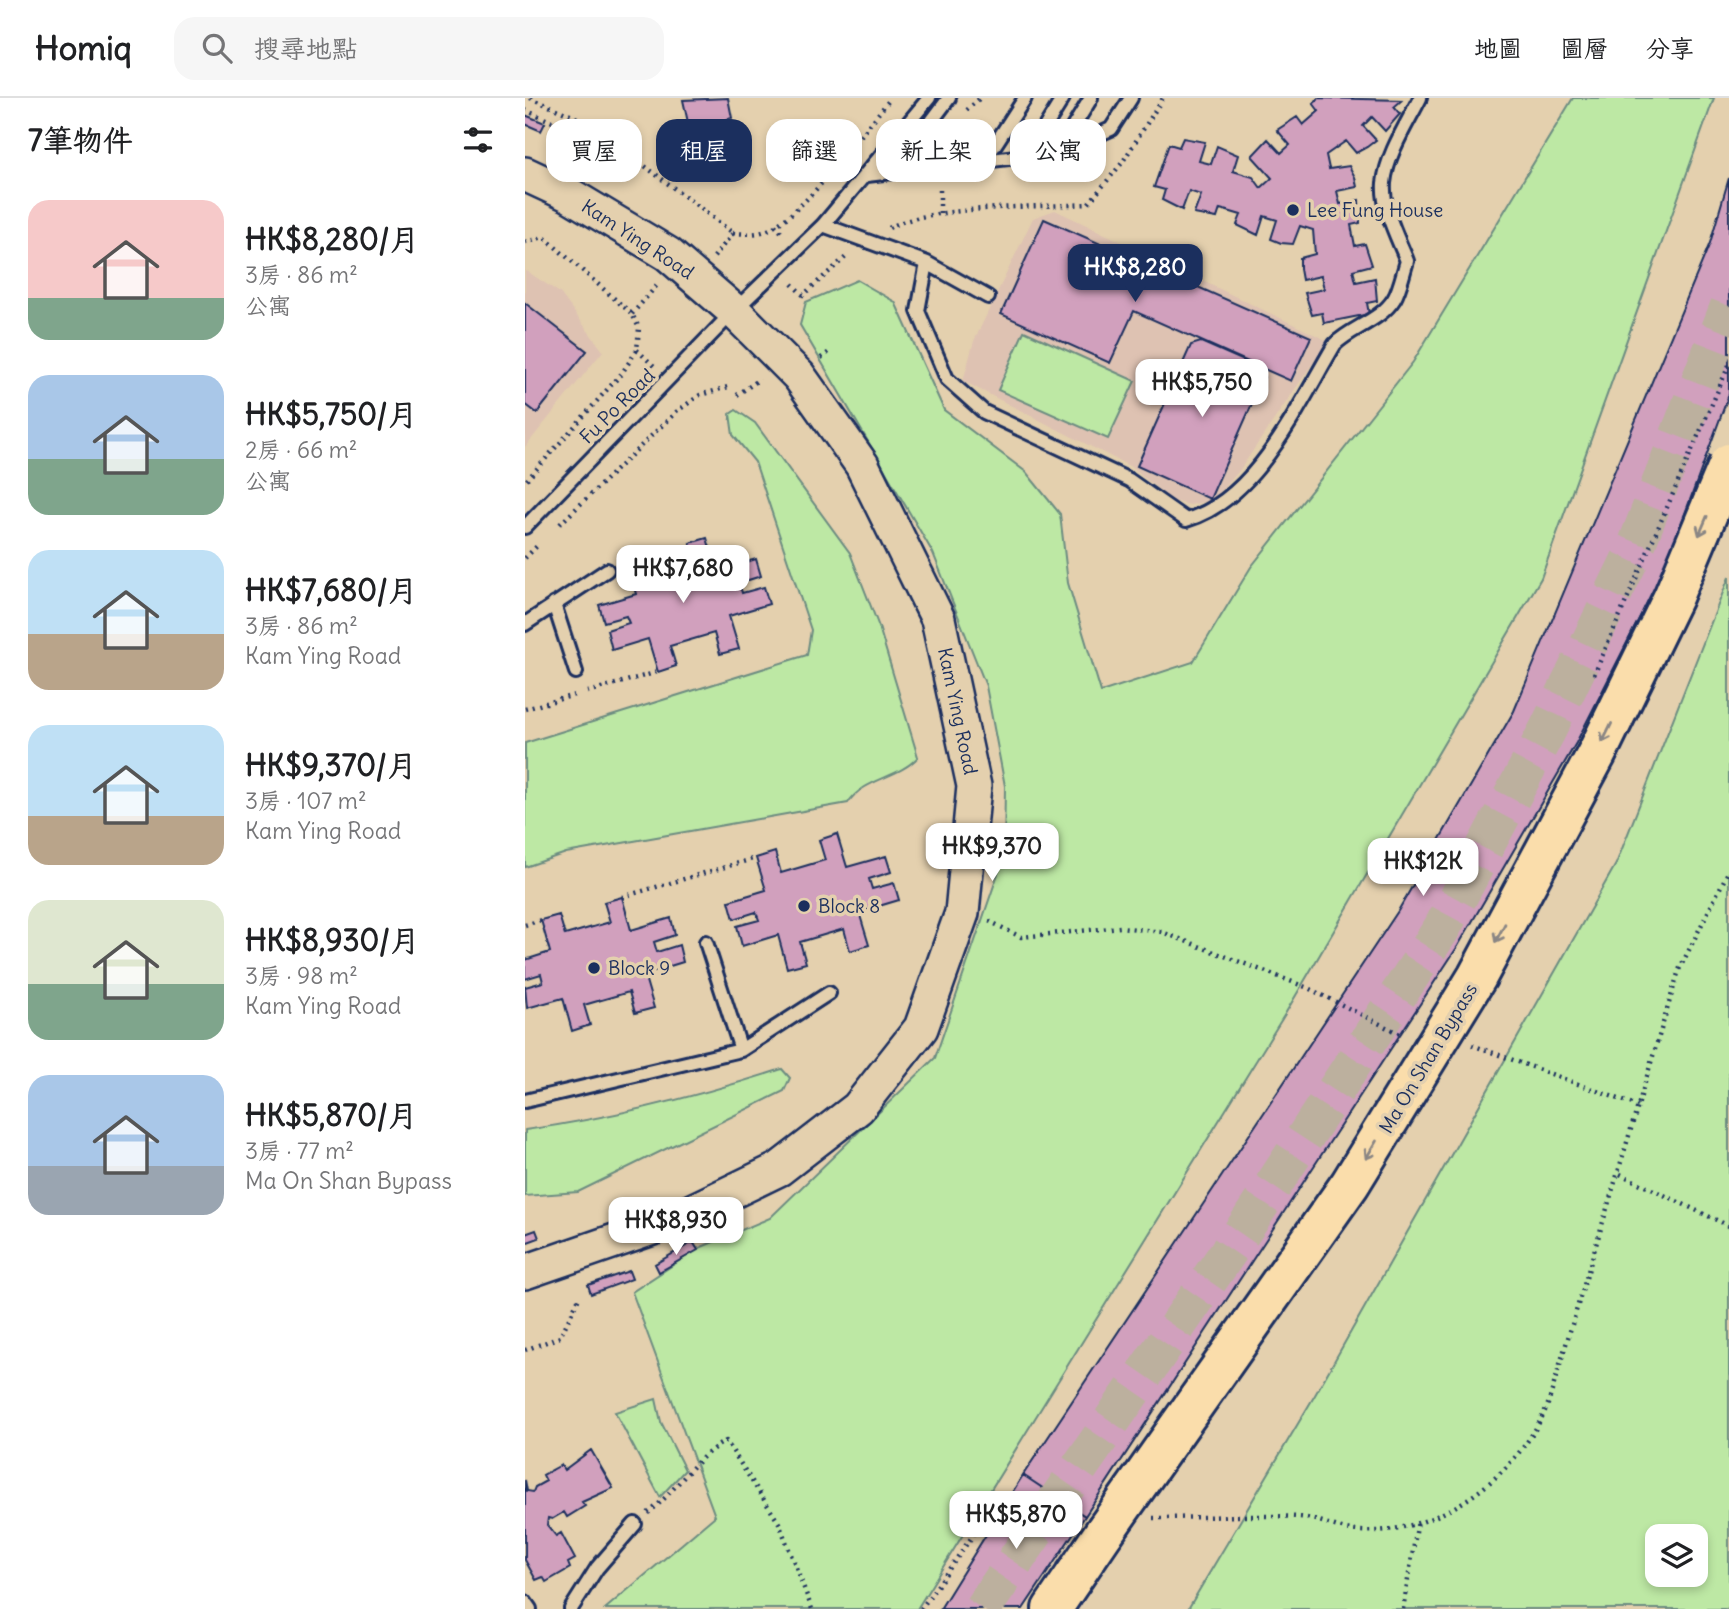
<!DOCTYPE html>
<html lang="zh-TW">
<head>
<meta charset="utf-8">
<style>
  :root { --surface:#fff; --page:#f6f6f6; --text:#202124; --muted:#757577; --line:#e0e0e0; --accent:#1b2f5e }
  body { margin:0; font-family:Delius,"LXGW WenKai TC",sans-serif; background:var(--page); color:var(--text); height:100vh; display:flex; flex-direction:column; font-size:26px; white-space:nowrap }
  * { box-sizing:border-box; margin:0 }
  p { font-size:23px; color:var(--muted) }
  .icon { flex:none; width:38px; height:38px; fill:none; stroke:currentColor; stroke-width:2; stroke-linecap:round; stroke-linejoin:round }
  .map { position:relative; flex:1; overflow:hidden }
  .side { display:flex; flex-direction:column; background:var(--surface); width:525px }
  .side>* { flex:none }
  .banner { position:absolute; left:21px; top:21px; width:665px; height:63px; display:flex; gap:14px }
  .controls { position:absolute; left:1120px; top:1426px; display:grid; gap:14px }
  .controls a { display:grid; place-items:center; width:63px; height:63px; border-radius:14px; background:var(--surface); box-shadow:0 4px 10px #0003; font-size:35px }
  .price { position:absolute; translate:-50% -60px; padding:0 16px; border-radius:14px; background:#fff; color:#222; font-size:23px; line-height:46px; filter:drop-shadow(0 2px 4px #0008) }
  .price::after { content:''; position:absolute; left:50%; top:42px; width:21px; height:16px; margin-left:-10px; background:inherit; clip-path:polygon(0 0,100% 0,50% 100%) }
  .price.on { background:var(--accent); color:#fff }
  ul { padding:0; list-style:none }
  li { display:flex; align-items:center; gap:21px; height:175px; padding:0 28px }
  li span { display:grid; place-items:center; flex:none; width:196px; height:140px; border-radius:21px; color:#555 }
  li>.icon { margin-inline-start:auto }
  span .icon { width:84px; height:84px; fill:#fffc; stroke-width:1 }
  li b { font-size:30px }
  h2 { display:flex; justify-content:space-between; align-items:center; height:84px; padding:0 28px; font-size:30px }
  .pill { padding:0 24px; border-radius:21px; background:var(--surface); box-shadow:0 4px 10px #0003; font-size:24px; line-height:63px }
  .pill.on { background:var(--accent); color:#fff }
  header { display:flex; align-items:center; gap:42px; box-sizing:border-box; height:98px; padding:0 35px; background:var(--surface); border-bottom:2px solid var(--line) }
  header strong { font-size:33px }
  nav { display:flex; gap:38px; margin-inline-start:auto; font-size:24px }
  .search { width:490px; height:63px; background:var(--page); display:flex; align-items:center; gap:18px; box-sizing:border-box; padding:0 24px; border-radius:21px; color:var(--muted); font-size:26px }
  main { display:flex; flex:1; min-height:0 }
  .map>svg:first-child { display:block }
  .built { fill:#dec2b2 }
  .green { fill:#bde8a4; stroke:#6c8c81; stroke-width:2; fill-rule:evenodd }
  .building { fill:#d1a0bd; stroke:#1b2f5e; stroke-width:2 }
  .lines { fill:none; stroke-linecap:round; stroke-linejoin:round }
  .primary-tunnel { stroke:#bcb09e; stroke-width:38; stroke-dasharray:38 19; stroke-linecap:butt }
  .lane-casing { stroke:#1b2f5e; stroke-width:18 }
  .secondary-casing { stroke:#1b2f5e; stroke-width:38 }
  .primary-casing { stroke:#1b2f5e; stroke-width:44 }
  .path { stroke:#1b2f5e; stroke-width:4.5; stroke-dasharray:2 5; stroke-linecap:butt }
  .lane { stroke:#e4d0ae; stroke-width:12 }
  .secondary { stroke:#e4d0ae; stroke-width:33 }
  .primary { stroke:#faddab; stroke-width:38 }
  .primary-bridge-casing { stroke:#1b2f5e; stroke-width:44; stroke-linecap:butt }
  .primary-bridge { stroke:#faddab; stroke-width:38 }
  .oneway { stroke:#8a8684 }
  .poi-dot { fill:#1b2f5e; stroke:#e4d0ae; stroke-width:2.5 }
  .labels { text-anchor:middle; stroke-width:7; stroke-linejoin:round; paint-order:stroke }
  .poi-label { font-size:19px; fill:#1b2f5e; stroke:#e4d0ae; text-anchor:start }
  .street-label { font-size:19px; fill:#1b2f5e; stroke:#e4d0ae }
</style>
</head>
<body>
<header>
<strong>Homiq</strong>
<div class="search"><svg class="icon" aria-label="search" viewBox="0 0 24 24"><circle cx="10" cy="10" r="6"/><path d="M15 15l6 6"/></svg>搜尋地點</div>
<nav><a>地圖</a><a>圖層</a><a>分享</a></nav>
</header>
<main>
<section class="side">
<h2>7筆物件<svg class="icon" aria-label="filters" viewBox="0 0 24 24"><path d="M4 7h16M4 17h16"/><circle cx="9" cy="7" r="2"/><circle cx="15" cy="17" r="2"/></svg></h2>
<ul>
<li><span style="background:linear-gradient(#f6c9c9 70%,#7fa58c 0)"><svg class="icon" aria-label="home" viewBox="0 0 24 24"><path d="M3 11l9-7 9 7M6 9v11h12V9"/></svg></span><div><b>HK$8,280/月</b><p>3房 · 86 m²</p><p>公寓</p></div></li>
<li><span style="background:linear-gradient(#a9c7e8 60%,#7fa58c 0)"><svg class="icon" aria-label="home" viewBox="0 0 24 24"><path d="M3 11l9-7 9 7M6 9v11h12V9"/></svg></span><div><b>HK$5,750/月</b><p>2房 · 66 m²</p><p>公寓</p></div></li>
<li><span style="background:linear-gradient(#bfe0f5 60%,#b9a48a 0)"><svg class="icon" aria-label="home" viewBox="0 0 24 24"><path d="M3 11l9-7 9 7M6 9v11h12V9"/></svg></span><div><b>HK$7,680/月</b><p>3房 · 86 m²</p><p>Kam Ying Road</p></div></li>
<li><span style="background:linear-gradient(#bfe0f5 65%,#b9a48a 0)"><svg class="icon" aria-label="home" viewBox="0 0 24 24"><path d="M3 11l9-7 9 7M6 9v11h12V9"/></svg></span><div><b>HK$9,370/月</b><p>3房 · 107 m²</p><p>Kam Ying Road</p></div></li>
<li><span style="background:linear-gradient(#dfe7d0 60%,#7fa58c 0)"><svg class="icon" aria-label="home" viewBox="0 0 24 24"><path d="M3 11l9-7 9 7M6 9v11h12V9"/></svg></span><div><b>HK$8,930/月</b><p>3房 · 98 m²</p><p>Kam Ying Road</p></div></li>
<li><span style="background:linear-gradient(#a9c7e8 65%,#9aa5b1 0)"><svg class="icon" aria-label="home" viewBox="0 0 24 24"><path d="M3 11l9-7 9 7M6 9v11h12V9"/></svg></span><div><b>HK$5,870/月</b><p>3房 · 77 m²</p><p>Ma On Shan Bypass</p></div></li>
</ul>
</section>
<div class="map">
<svg width="1204" height="1511" viewBox="0 0 1204 1511">
  <rect width="100%" height="100%" fill="#e4d0ae"/>
  <filter id="ink" filterUnits="userSpaceOnUse"><feTurbulence type="fractalNoise" baseFrequency=".0143" numOctaves="2"/><feDisplacementMap in="SourceGraphic" scale="14" xChannelSelector="R" yChannelSelector="G"/><feConvolveMatrix kernelMatrix="1 2 1 2 8 2 1 2 1" color-interpolation-filters="sRGB"/></filter>
  <g filter="url(#ink)">
    <path class="built" d="M530,112l273,131 -89,130 -26,29 -23,5 -17,-4 -42,-34 -168,-86 11,-40 59,-123z
      M0,172l35,23 43,58 -78,96z"/>
    <path class="green" d="M1048,0h141l-173,480 -256,436 -368,595h-312l110,-93 -83,-224 65,-43 73,-31 165,-160 69,-202 1,-70 -19,-100 -53,-133 -133,-228 6,-23 51,-22 38,22 49,108 82,62 34,42 8,69 33,109 92,-30 58,-95 162,-205z
      M499,233l111,50 -27,58 -110,-49z
      M211,312l19,13 95,130 29,74 39,130c-20,22 -54,21 -70,46l-282,50 -41,14v-124l282,-88 4,-25 -56,-168 -22,-27 -3,-21z
      M1204,479v1032h-541l127,-214 301,-531zM1132,1438h39v39h-39z
      M257,971l8,9 -6,13 -206,101 -53,4v-66c86,-12 174,-34 257,-61z
      M131,1301l5,23 24,48 -25,27 -45,-85z"/>
    <path class="building" d="M203,0l4,20 -7,2 1,6 -28,5 -2,-5 -7,1 -6,-27z
      M794,0l83,2 -8,7 6,7 -15,17 -13,-14 -9,9 13,14 -9,7 -11,6 -10,-12 -20,14 3,14 20,-3 6,11 2,10 -20,4 3,13 19,-4 1,23 -9,2 4,21 10,-2 7,21 -19,5 3,12 19,-4 2,23 -10,2 2,11 -45,9 -2,-10 -10,2 -7,-22 19,-4 -3,-13 -19,4 -2,-11v-11l15,-4 -2,-24 -13,-4 -7,18 -12,-1 -10,-4 6,-19 -13,-4 -6,19 -21,-10 4,-10 -10,-3 -11,-3 -3,9 -23,-4 7,-19 -12,-4 -7,19 -20,-10 3,-10 -11,-3 15,-43 10,3 4,-9 22,4 -6,19 12,3 6,-18 21,9 -5,16 20,6 8,11 11,-10 -20,-22 16,-17 13,14 9,-8 -13,-15 20,-13 6,8 16,-14 -6,-8z
      M0,17l20,8 -4,8 -16,-7z
      M43,34l41,18 -4,8 -40,-18z
      M1204,80v216l-64,174 -89,175 -118,203 -373,570 -62,-41 375,-564 116,-200 196,-468z
      M519,121l267,118 -20,44 -157,-70 -24,52 -109,-49z
      M0,205l62,48 -50,62 -12,-9z
      M676,244l59,26 4,9 -54,122 -73,-33 54,-121z
      M182,440l10,33 39,-12 5,17 -22,7 3,10 22,-6 5,17 -40,12 10,33 -19,5 -6,-21 -44,13 6,20 -18,6 -10,-33 -36,11 -5,-20 22,-7 -3,-7 -22,6 -5,-17 37,-11 -9,-32 18,-6 6,21 44,-14 -5,-20z
      M312,736l10,33 39,-11 5,16 -22,7 3,10 22,-6 5,17 -40,12 10,33 -19,6 -6,-22 -44,13 6,21 -19,5 -9,-33 -36,11 -5,-20 22,-6 -3,-8 -22,7 -5,-18 37,-11 -10,-32 19,-6 6,21 44,-13 -6,-20z
      M97,799l9,33 40,-12 4,17 -21,7 3,10 22,-7 4,17 -39,12 10,34 -19,5 -6,-21 -45,13 6,20 -18,6 -9,-33 -36,10 -2,-21 18,-5 -2,-8 -16,5v-19l25,-8 -9,-32 18,-5 6,20 45,-13 -6,-20z
      M11,1132l3,8 -14,5v-9z
      M168,1144l5,8 -39,22 -4,-8z
      M104,1173l3,8 -41,15 -3,-9z
      M66,1352l22,38 -31,14 3,4 -18,11 -3,-5 -12,7 -4,-1 -1,7 9,11 5,-3 14,26 -7,4 2,5 -24,14 -3,-5 -7,3 -11,-20v-80l2,11 6,1 2,-5 11,-6 -3,-6 18,-10 3,5z
      M498,1377l62,41 -62,93h-83z"/>
    <g class="lines">
      <path class="primary-tunnel" d="M457,1511l269,-390 191,-291 106,-199 87,-180 94,-243"/>
      <g class="lane-casing">
        <path id="lane" d="M533,54l33,-54
          M501,60l37,-60
          M458,65l42,-65
          M370,72l54,-72
          M342,77l191,-23 53,-23 20,-31
          M298,127l104,38 61,34
          M402,165l-9,48 29,68 37,33 145,68 57,40c71,-20 113,-116 149,-176 17,-17 45,-23 59,-45 6,-10 9,-26 13,-38 -9,-23 -25,-52 -23,-78 3,-29 23,-59 36,-85
          M0,429l209,-216 89,-86 106,-127
          M29,506l22,68
          M0,526l82,-54
          M181,844l35,108
          M0,1003l216,-51 88,-57
          M0,1504l5,7
          M46,1511l26,-41 38,-44"/>
      </g>
      <g class="secondary-casing">
        <path id="secondary" d="M0,76l43,20 100,60 66,57 65,65 63,89 76,154 36,167 -12,127 -41,115 -63,80 -79,61 -112,54 -142,49"/>
      </g>
      <g class="primary-casing">
        <path id="primary" d="M527,1511l53,-78"/>
      </g>
      <path class="path" d="M5,0l85,36 7,18
        M0,12l108,47 100,76
        M442,12l13,-12
        M415,115v-27
        M250,127l9,10
        M364,130c36,-22 153,-21 199,-24l34,-41 41,-65
        M208,135c13,1 25,2 37,-4 38,-20 92,-96 121,-131
        M0,144l19,-5 88,77 7,14 -2,22 -15,23 -97,109
        M189,159l19,-24
        M267,186l11,11 44,-39
        M107,216l27,-31
        M112,252l17,16
        M296,260l11,-8
        M212,297l23,-16
        M35,426l116,-112 24,-17 28,-8
        M0,460l14,-14
        M1069,577l135,-310
        M62,594l71,-20
        M0,611l53,-15
        M97,799l134,-39
        M464,823l32,16 99,-10 42,5 146,56 94,47
        M0,827l16,-5
        M947,947l166,61
        M1095,1076l109,52
        M0,1252l35,-13 19,-39
        M123,1415c29,-22 45,-55 78,-72l53,82 33,86
        M628,1420c48,0 97,-4 145,-1 21,1 40,13 62,14 79,4 159,-56 188,-127l131,-434 50,-100
        M396,1511l62,-88 91,-2
        M878,1511l15,-88"/>
      <use href="#lane" class="lane"/>
      <use href="#secondary" class="secondary"/>
      <use href="#primary" class="primary"/>
      <g class="primary-bridge-casing">
        <path id="primary-bridge" d="M580,1433l245,-347 127,-207 120,-224 76,-156 56,-134"/>
      </g>
      <use href="#primary-bridge" class="primary-bridge"/>
    </g>
    <defs><path id="oneway-shaft" d="M-6 0H5M1.5-3L5.5 0L1.5 3" fill="none" stroke-width="1.6" stroke-linecap="round" stroke-linejoin="round" transform="scale(1.75)"/></defs>
    <g class="oneway">
      <use href="#oneway-shaft" transform="translate(1178 428) rotate(113)"/>
      <use href="#oneway-shaft" transform="translate(1082 635) rotate(116)"/>
      <use href="#oneway-shaft" transform="translate(975 835) rotate(118)"/>
      <use href="#oneway-shaft" transform="translate(846 1052) rotate(121)"/>
    </g>
  </g>
  <g class="poi-dot">
    <circle cx="768" cy="112" r="7"/>
    <circle cx="279" cy="808" r="7"/>
    <circle cx="69" cy="870" r="7"/>
  </g>
  <g class="labels">
    <g class="poi-label">
      <text x="782" y="119">Lee Fung House</text>
      <text x="293" y="815">Block 8</text>
      <text x="83" y="877">Block 9</text>
    </g>
    <g class="street-label">
      <text transform="translate(113 141) rotate(33)" y="7">Kam Ying Road</text>
      <text transform="translate(92 308) rotate(-45)" y="7">Fu Po Road</text>
      <text transform="translate(433 613) rotate(78)" y="7">Kam Ying Road</text>
      <text transform="translate(903 960) rotate(-59)" y="7">Ma On Shan Bypass</text>
    </g>
  </g>
</svg>
<div class="controls">
<a><svg class="icon" aria-label="layers" viewBox="0 0 24 24"><path d="M12 4l9 5-9 5-9-5zM3 14l9 5 9-5"/></svg></a>
</div>
<b class="price on" style="left:610px;top:206px">HK$8,280</b>
<b class="price" style="left:677px;top:321px">HK$5,750</b>
<b class="price" style="left:158px;top:507px">HK$7,680</b>
<b class="price" style="left:467px;top:785px">HK$9,370</b>
<b class="price" style="left:898px;top:800px">HK$12K</b>
<b class="price" style="left:151px;top:1159px">HK$8,930</b>
<b class="price" style="left:491px;top:1453px">HK$5,870</b>
<div class="banner">
<a class="pill">買屋</a>
<a class="pill on">租屋</a>
<a class="pill">篩選</a>
<a class="pill">新上架</a>
<a class="pill">公寓</a>
</div>
</div>
</main>
</body>
</html>
